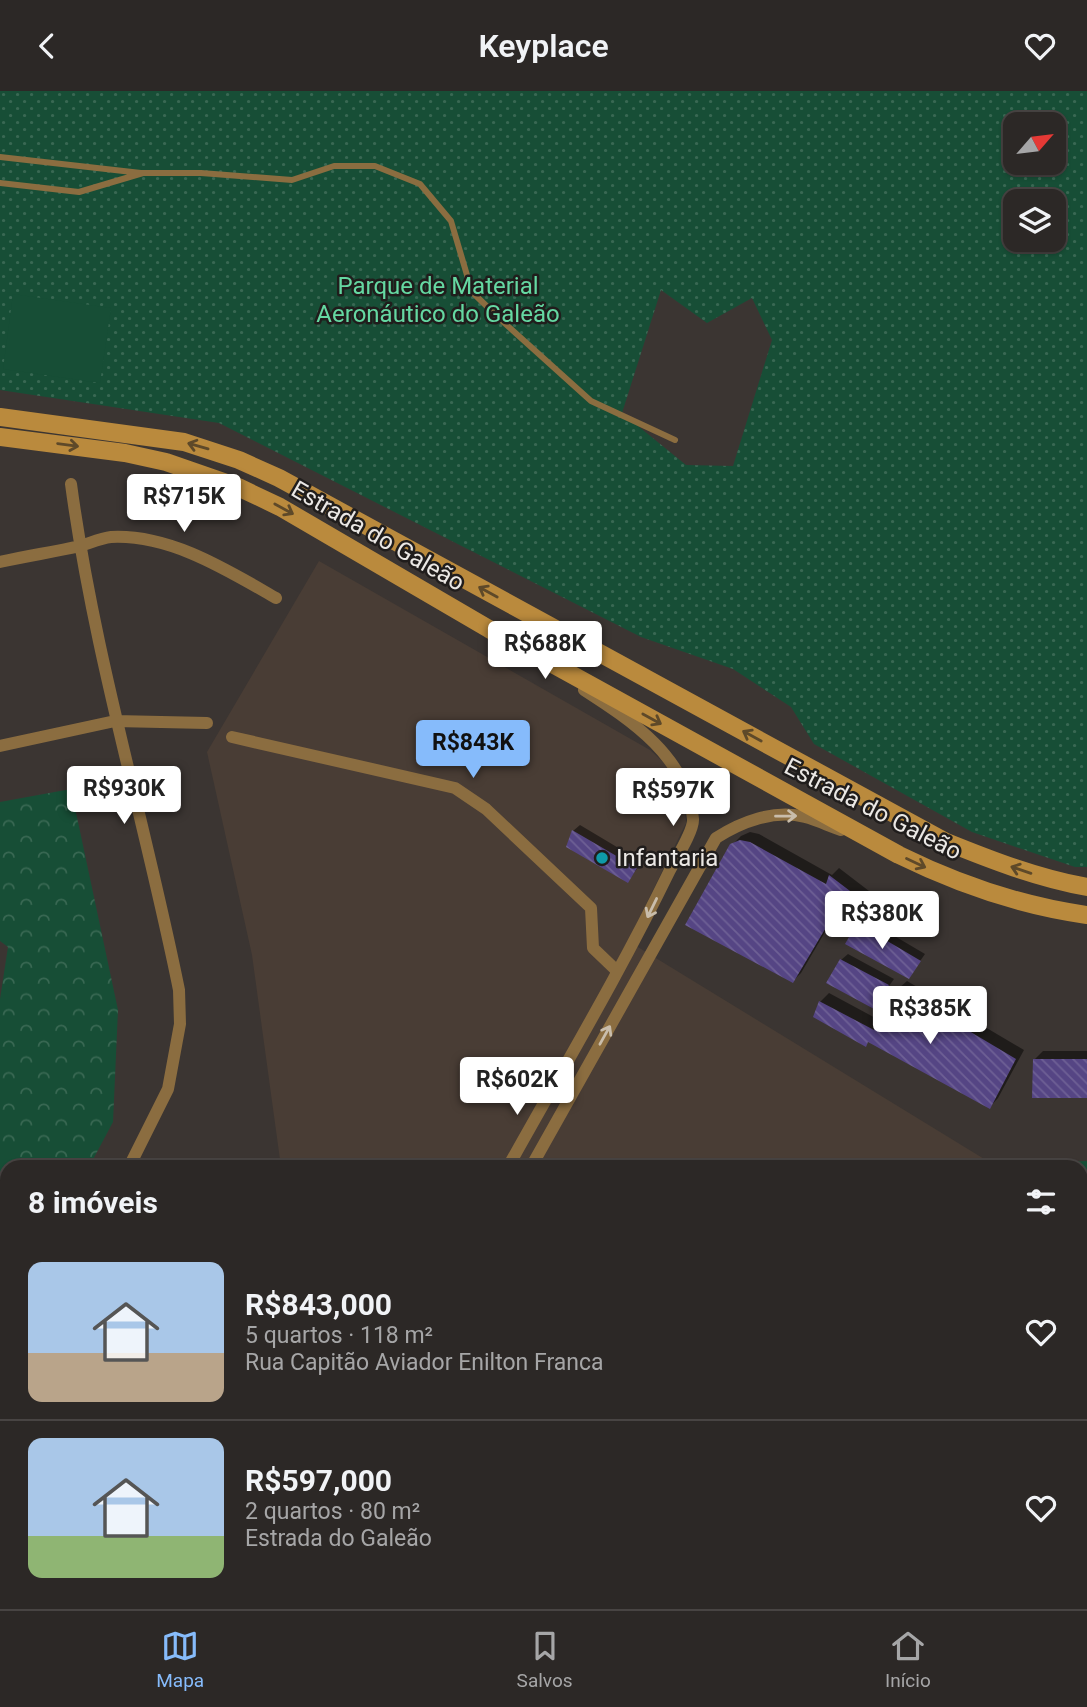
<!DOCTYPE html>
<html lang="pt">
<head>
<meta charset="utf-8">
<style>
  :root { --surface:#2c2826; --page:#34302e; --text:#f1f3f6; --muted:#a6a6a7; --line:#484443; --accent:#86bbfb }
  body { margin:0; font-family:Roboto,sans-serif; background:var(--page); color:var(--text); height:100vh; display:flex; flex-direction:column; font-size:26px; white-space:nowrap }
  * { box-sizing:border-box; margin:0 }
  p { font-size:23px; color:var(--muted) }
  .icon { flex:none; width:38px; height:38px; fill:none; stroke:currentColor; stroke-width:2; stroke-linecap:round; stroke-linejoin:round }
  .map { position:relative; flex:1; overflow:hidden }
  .panel { position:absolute; left:0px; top:1069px; width:1088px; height:450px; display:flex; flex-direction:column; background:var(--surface); border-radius:21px 21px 0 0; box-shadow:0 2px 5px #0004,0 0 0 2px var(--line) }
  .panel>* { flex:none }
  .needle { width:46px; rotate:62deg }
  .fabs { position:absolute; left:1003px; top:21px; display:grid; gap:14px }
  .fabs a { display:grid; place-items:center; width:63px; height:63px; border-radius:14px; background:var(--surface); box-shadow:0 2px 5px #0004,0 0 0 2px var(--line); font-size:35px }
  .price { position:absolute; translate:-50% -60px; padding:0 16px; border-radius:7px; background:#fff; color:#222; font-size:23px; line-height:46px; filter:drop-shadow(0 2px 4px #0008) }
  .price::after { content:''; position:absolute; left:50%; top:42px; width:21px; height:16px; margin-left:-10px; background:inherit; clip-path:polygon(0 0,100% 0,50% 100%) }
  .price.on { background:var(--accent); color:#111 }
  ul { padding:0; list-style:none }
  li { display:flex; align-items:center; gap:21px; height:175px; padding:0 28px }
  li+li { border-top:2px solid var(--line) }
  li span { display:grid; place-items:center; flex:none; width:196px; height:140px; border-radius:14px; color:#555 }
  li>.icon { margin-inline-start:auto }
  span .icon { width:84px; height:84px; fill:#fffc; stroke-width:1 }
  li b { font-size:30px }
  h2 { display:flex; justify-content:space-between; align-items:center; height:84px; padding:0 28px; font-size:30px }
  header { display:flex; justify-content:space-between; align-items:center; height:91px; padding:0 28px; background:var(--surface); font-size:32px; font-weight:600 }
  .tabs { display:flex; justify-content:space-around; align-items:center; height:98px; border-top:2px solid var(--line); background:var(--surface); font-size:19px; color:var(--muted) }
  .tabs a { display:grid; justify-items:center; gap:4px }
  .tabs .on { color:var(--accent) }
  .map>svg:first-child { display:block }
  .built { fill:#493d35 }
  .forest { fill:url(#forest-crowns) }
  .park { fill:url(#park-dots); fill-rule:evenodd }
  .pitch { fill:#174e36 }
  .shadow { fill:#0007 }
  .building { fill:url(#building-back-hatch) }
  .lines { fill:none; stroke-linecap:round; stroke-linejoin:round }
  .service { stroke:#8b6d40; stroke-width:6 }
  .minor { stroke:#8b6d40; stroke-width:12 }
  .secondary { stroke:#ba8a3d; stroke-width:18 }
  .oneway { stroke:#5e4929 }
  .oneway2 { stroke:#c9bdab }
  .culture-dot { fill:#0f9aa8; stroke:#201d1c; stroke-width:2.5 }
  .labels { text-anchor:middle; stroke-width:5; stroke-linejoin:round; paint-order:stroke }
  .park-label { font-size:24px; fill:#65d8a2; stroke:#201d1c }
  .street-label { font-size:24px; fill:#ebe8e5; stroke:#201d1c }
  .poi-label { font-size:24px; fill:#ebe8e5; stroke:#201d1c; text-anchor:start }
</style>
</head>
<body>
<header><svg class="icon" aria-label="back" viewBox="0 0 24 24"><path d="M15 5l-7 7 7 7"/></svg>Keyplace<svg class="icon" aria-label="heart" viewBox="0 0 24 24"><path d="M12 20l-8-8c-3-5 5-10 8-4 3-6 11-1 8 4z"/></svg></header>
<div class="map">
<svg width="1087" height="1518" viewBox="0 0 1087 1518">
  <defs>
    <pattern id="forest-crowns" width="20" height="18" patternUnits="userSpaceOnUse" patternTransform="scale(1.75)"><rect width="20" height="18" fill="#174e36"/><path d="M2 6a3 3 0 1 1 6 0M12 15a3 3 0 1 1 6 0" fill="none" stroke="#396853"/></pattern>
    <pattern id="park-dots" width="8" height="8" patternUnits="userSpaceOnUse" patternTransform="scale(1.75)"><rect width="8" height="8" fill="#174e36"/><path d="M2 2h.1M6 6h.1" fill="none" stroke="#396853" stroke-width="1.8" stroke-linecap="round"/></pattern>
    <pattern id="building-back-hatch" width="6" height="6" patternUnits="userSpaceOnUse" patternTransform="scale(1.75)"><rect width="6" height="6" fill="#554584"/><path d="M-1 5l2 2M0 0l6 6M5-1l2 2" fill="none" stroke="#6e6095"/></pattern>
  </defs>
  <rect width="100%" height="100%" fill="#3b3532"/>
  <path class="built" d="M319,470l331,189 21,19 13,28 2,26 -58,118 366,224 93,-4v318l-5,2v-314h-801l-29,-212 -45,-203z
    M243,1512h487l-18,6h-466z"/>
  <path class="forest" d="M71,698l47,221 -5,112 -24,45h-82v137l-7,10v-315l8,-52 -8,-6v-139z
    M1087,1070v238l-5,-3v-229h-87l-1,-2z"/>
  <path class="park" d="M0,0h1087v776h-12l-103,-35 -158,-88 -23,-37 -58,-38 -92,-32 -422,-214 -219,-33zM1015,33h39v39h-39zM1015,110h39v39h-39zM661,199l46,33 45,-25 20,42 -39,126 -47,-1 -64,-52z
    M949,1512h56l2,6h-76z"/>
  <path class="pitch" d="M13,203l98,14 -11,75 -97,-14z"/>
  <path class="shadow" d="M580,734l62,37 -14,19 -60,-35 5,-15z
    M750,741l9,2 73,41 7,-7 47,36 -11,15 -33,-16 -41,70 -8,8 -61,-136 9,-9z
    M864,827l61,36 -16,23 -51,-52z
    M848,863l46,25 -20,28 -33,-47z
    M907,890l117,69 -26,48 -8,9 -120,-66 -4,3 -46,-42 9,-9 52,28 17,-32z
    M1043,960h44v45l-52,-37z
    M0,1425l7,1v86h70l-1,6h-76v-15l5,-22 -5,-1z
    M129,1512h24l-2,6h-23z"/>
  <path class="building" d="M572,739l65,38 -9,15 -62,-36z
    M740,749l10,2 76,42 3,-9 50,38 -4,8 -35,-17 -47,79 -108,-58 45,-81z
    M857,832l64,38 -12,18 -64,-35z
    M840,868l49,26 -15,24 -48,-26z
    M897,897l119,71 -26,50 -122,-67 -2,5 -53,-30 6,-16 55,29z
    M1033,968h54v39h-55z
    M0,1315l7,2v46l-7,-2z
    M0,1435l7,2v75h65l-2,6h-70v-23l3,-13 -3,-1z
    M127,1512h20l-1,6h-20z
    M546,1512h83l-4,6h-68z"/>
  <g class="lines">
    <path class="service" d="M0,66l141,16
      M0,92l79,9 64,-19h58l91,7 42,-14h41l45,18 31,37 21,71 28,27 91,82 84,39"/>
    <path class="minor" d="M71,393c23,171 74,337 108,506l1,34 -12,65 -39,78
      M0,471c26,-6 54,-10 80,-16 10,-3 21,-8 31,-9 59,-3 116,33 165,61
      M232,646l223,51 31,21 105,99 2,40 24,23
      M0,655l115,-25 92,2
      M508,1076c54,-97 112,-194 161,-295 6,-12 25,-41 24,-53 -6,-62 -61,-98 -109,-129
      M531,1076l185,-329c25,-16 58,-29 89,-21 12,3 24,9 36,13
      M1082,1461l5,-2
      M1005,1512l2,6
      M915,1518l17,-6"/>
    <path class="secondary" d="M0,326l184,25 55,18 40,18 665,363c47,19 93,37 143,46
      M0,346l125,16 41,9 72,25 42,20 209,122 410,226c59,29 123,51 188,60"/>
  </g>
  <defs><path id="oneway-shaft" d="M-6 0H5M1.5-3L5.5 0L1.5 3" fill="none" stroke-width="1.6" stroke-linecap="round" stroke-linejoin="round" transform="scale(1.75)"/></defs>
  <g class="oneway">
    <use href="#oneway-shaft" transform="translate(68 354) rotate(8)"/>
    <use href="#oneway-shaft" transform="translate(198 355) rotate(-164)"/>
    <use href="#oneway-shaft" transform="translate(284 418) rotate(29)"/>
    <use href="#oneway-shaft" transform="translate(488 501) rotate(-151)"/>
    <use href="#oneway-shaft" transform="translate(652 628) rotate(29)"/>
    <use href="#oneway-shaft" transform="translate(752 645) rotate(-151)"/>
    <use href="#oneway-shaft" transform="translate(916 772) rotate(25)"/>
    <use href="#oneway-shaft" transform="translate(1021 779) rotate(-161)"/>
  </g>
  <g class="oneway2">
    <use href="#oneway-shaft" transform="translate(786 725) rotate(-1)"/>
    <use href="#oneway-shaft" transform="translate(652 817) rotate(116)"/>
    <use href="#oneway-shaft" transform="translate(605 944) rotate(-61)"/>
  </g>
  <circle class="culture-dot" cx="602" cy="767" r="7"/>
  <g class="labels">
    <g class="park-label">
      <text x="438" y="203">Parque de Material<tspan x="438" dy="28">Aeronáutico do Galeão</tspan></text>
    </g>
    <g class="street-label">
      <text transform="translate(378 445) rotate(30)" y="8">Estrada do Galeão</text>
      <text transform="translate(873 718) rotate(27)" y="8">Estrada do Galeão</text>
    </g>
    <g class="poi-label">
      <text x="616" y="775">Infantaria</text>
    </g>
  </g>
</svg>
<div class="fabs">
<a><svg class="needle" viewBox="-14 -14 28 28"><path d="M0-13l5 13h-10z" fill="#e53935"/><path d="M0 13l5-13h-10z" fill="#a6a6a7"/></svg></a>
<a><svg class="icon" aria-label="layers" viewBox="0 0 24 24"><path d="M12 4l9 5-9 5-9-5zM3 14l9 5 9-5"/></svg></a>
</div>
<b class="price" style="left:184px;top:443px">R$715K</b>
<b class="price" style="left:545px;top:590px">R$688K</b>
<b class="price on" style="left:473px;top:689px">R$843K</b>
<b class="price" style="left:124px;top:735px">R$930K</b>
<b class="price" style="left:673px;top:737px">R$597K</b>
<b class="price" style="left:882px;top:860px">R$380K</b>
<b class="price" style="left:930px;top:955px">R$385K</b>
<b class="price" style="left:517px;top:1026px">R$602K</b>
<section class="panel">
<h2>8 imóveis<svg class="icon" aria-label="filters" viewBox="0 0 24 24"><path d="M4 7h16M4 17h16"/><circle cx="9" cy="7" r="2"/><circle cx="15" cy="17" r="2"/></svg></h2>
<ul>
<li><span style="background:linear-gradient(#a9c7e8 65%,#b9a48a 0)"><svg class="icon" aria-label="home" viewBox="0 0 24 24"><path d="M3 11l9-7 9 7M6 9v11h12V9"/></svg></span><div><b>R$843,000</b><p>5 quartos · 118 m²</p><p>Rua Capitão Aviador Enilton Franca</p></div><svg class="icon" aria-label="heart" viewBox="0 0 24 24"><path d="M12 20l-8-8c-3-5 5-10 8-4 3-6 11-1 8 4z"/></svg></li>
<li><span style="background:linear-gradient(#a9c7e8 70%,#8fb573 0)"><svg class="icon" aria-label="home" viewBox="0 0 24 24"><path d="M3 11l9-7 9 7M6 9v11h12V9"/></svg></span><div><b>R$597,000</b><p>2 quartos · 80 m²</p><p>Estrada do Galeão</p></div><svg class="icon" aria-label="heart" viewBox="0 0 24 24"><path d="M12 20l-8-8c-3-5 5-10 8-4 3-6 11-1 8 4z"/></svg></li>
</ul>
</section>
</div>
<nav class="tabs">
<a class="on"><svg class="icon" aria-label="map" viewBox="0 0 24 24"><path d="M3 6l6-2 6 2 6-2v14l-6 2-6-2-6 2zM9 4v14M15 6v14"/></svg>Mapa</a>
<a><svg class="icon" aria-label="saved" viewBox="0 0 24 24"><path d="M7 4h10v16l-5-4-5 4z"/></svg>Salvos</a>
<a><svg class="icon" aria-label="home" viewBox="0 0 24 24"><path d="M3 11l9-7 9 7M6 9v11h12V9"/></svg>Início</a>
</nav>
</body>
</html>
